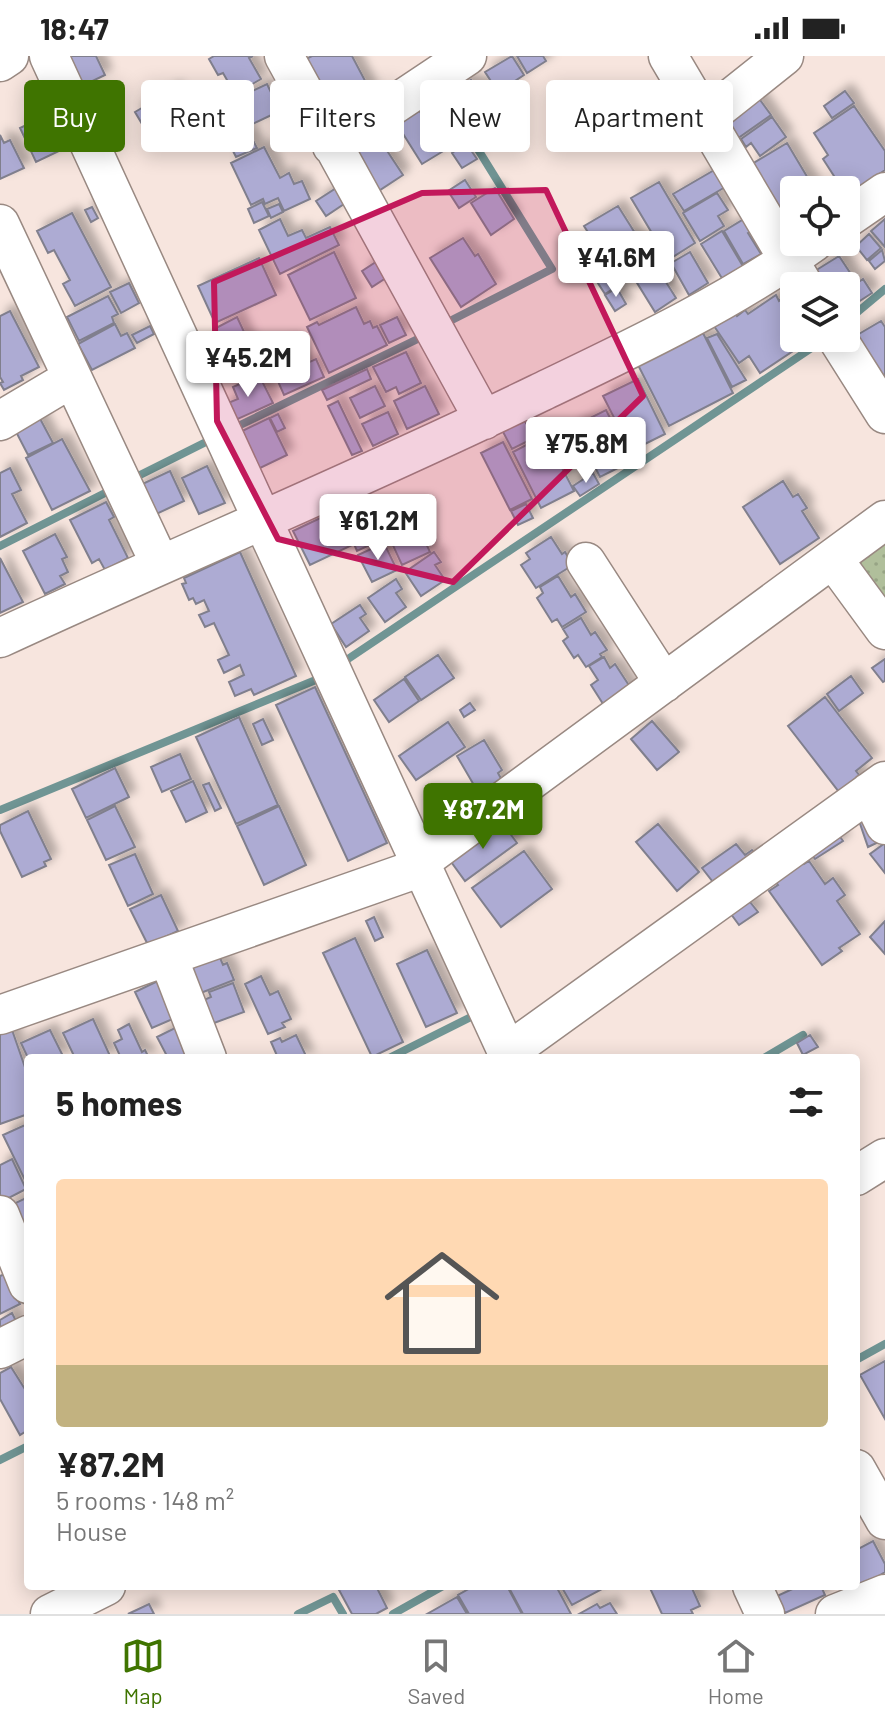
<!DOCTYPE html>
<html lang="en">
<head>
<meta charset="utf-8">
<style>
  :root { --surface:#fff; --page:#f6f6f6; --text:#222; --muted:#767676; --line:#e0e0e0; --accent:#3f7400 }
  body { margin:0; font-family:Barlow,sans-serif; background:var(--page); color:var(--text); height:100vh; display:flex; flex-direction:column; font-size:30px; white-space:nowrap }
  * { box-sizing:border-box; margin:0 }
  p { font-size:26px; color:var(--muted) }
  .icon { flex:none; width:44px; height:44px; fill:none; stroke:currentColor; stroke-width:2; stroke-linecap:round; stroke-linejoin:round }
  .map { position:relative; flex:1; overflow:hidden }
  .details { position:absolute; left:24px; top:998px; width:836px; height:536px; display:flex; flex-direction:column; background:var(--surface); border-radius:8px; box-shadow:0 4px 20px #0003 }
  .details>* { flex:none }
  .guide { position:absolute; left:24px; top:24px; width:838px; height:72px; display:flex; gap:16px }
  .controls { position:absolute; left:780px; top:120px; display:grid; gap:16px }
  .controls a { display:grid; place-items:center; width:80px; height:80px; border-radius:8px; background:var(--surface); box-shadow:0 4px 20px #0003; font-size:40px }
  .price { position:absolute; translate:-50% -68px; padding:0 18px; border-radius:8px; background:#fff; color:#222; font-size:26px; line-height:52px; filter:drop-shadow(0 2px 4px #0008) }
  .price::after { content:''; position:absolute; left:50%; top:48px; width:24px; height:18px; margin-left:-12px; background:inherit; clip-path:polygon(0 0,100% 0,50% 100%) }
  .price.current { background:var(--accent); color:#fff }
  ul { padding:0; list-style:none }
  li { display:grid; align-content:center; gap:16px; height:424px; padding:0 32px }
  li span { display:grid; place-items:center; height:248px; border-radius:8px; color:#555 }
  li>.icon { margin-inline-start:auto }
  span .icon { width:144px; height:144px; fill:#fffc; stroke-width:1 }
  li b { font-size:34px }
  h2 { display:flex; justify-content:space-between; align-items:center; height:96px; padding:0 32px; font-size:34px }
  .pill { padding:0 28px; border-radius:8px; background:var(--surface); box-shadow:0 4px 20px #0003; font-size:28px; line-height:72px }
  .pill.current { background:var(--accent); color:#fff }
  .status { display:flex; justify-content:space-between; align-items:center; height:56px; padding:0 40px; background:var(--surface); direction:ltr }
  .status svg { height:22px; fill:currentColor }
  .tab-bar { display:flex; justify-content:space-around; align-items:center; height:112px; border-top:2px solid var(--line); background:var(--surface); font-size:22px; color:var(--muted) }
  .tab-bar a { display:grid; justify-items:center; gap:4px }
  .tab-bar .current { color:var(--accent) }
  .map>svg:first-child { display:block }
  .park { fill:url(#park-dots) }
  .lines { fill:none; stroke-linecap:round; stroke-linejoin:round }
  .stream { stroke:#709594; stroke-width:8 }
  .building { fill:#adabd3; stroke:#807f8d; stroke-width:2; filter:url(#shadow) }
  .minor-casing { stroke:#998982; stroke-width:41 }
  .minor { stroke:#fff; stroke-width:38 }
  .marked { fill:#c2185b; fill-opacity:0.2; stroke:#c2185b; stroke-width:6; stroke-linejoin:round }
</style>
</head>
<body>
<div class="status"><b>18:47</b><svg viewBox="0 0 49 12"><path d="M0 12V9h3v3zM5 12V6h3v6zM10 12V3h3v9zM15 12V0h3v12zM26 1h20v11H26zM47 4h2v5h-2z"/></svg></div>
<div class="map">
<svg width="885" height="1558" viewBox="0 0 885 1558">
  <defs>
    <pattern id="park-dots" width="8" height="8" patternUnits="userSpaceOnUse" patternTransform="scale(2)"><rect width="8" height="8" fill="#b0bf9b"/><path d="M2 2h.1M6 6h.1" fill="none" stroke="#97a485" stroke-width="1.8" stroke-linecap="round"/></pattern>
    <filter id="shadow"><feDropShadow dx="7" dy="-7" stdDeviation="4" flood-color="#0004"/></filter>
  </defs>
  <rect width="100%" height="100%" fill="#f7e5de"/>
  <path class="park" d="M885,475v87l-42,-58z"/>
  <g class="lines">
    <path class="stream" d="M440,32l112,181 -108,55
      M848,264l37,-31
      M234,372l192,-93
      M132,423l78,-39
      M0,490l111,-56
      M345,605l474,-318
      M0,754l323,-133
      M389,1002l84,-42
      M764,1002l39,-23
      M856,1304l29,-16
      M0,1404l28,-14
      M298,1558l35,-17 10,17
      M393,1558l50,-28"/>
  </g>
  <path class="building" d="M61,0h35l9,19 -29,14z
    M214,0h39l-4,2 12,21 -26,15 -12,-21 -5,2 -9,-16z
    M312,0h40l19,36 -41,22 -28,-53z
    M512,0l12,19 -26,17 -13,-20z
    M517,0h26l3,5 -19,12z
    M458,20l6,9 7,-5 5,7 7,-4 8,13 -28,18 -19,-30z
    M267,28l13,27 -40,19 -13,-27z
    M174,33l16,26 -39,24 -16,-27z
    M845,35l9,12 -22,15 -8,-12z
    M755,37l16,22 -37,26 -15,-22z
    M297,49l4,7 -21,10 -4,-7z
    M854,50l31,45v19l-38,26 -24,-37 5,-4 -14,-22z
    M417,51l28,43 -23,14 -27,-43z
    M45,60l16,34 -25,12 -16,-34z
    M772,61l14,20 -26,19 -9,-13 -5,4 -5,-8z
    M248,75l9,17 -21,9 -8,-16z
    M0,79l4,8 6,-3 14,28 -24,11z
    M378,81l25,38 -26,17 -25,-38z
    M466,87l11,16 -15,9 -10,-15z
    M787,87l28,47h-21v38l-8,5 -34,-69z
    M264,91l16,31 9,-5 5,11 8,-3 8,18 -26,12 -6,-13 -13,6 -2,-5 -12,6 -20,-42z
    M716,113l11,17 -43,25 -11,-17z
    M465,124l11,17 -17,11 -11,-17z
    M659,126l36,61 -27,17 -37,-62z
    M341,129l9,15 -24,16 -10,-15z
    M495,132l19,31 -23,16 -20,-32z
    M717,137l11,17 -10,6 6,10 -24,15 -17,-28z
    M262,146l7,14 -15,7 -6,-14z
    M279,148l4,8 -12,6 -4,-9z
    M618,150l58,92 -21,14 -34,-55 -12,8 -25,-39z
    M92,151l6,11 -7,4 -6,-12z
    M72,157l39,74 -36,19 -12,-22 7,-4 -16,-30 -6,3 -11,-22z
    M280,163l8,17 14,-6 4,8 24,-11 9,18 -59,29 -21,-44z
    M744,163l7,12 -3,2 13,21 -18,10 -19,-33z
    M885,163v28l-14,-16z
    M722,175l22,37 -21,12 -22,-36z
    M869,178l12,14 -14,12 -11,-14z
    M463,182l12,18 3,-2 18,30 -35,23 -31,-49z
    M882,194l3,11 -10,8 -6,-8z
    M334,196l22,46 -46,22 -22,-45z
    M690,196l18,31 -19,12 -18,-32z
    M839,200l18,27 6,-4 9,14 -26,17v-24h-28l-8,-12z
    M259,202l17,37 -61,28 -17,-37z
    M382,202l10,16 -20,13 -10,-16z
    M605,213l11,18 -11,7 -11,-17z
    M129,227l10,20 -18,10 -11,-21z
    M617,232l9,16 -11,7 -10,-16z
    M776,239l3,6 4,-3 11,16v24l17,1 -51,34 -11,-17 -10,7 -25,-37 20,-14 3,4 8,-6 3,4z
    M108,240l10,18 -6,3 2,6 -35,18 -12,-24z
    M356,251l8,17 6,-3 3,7 4,-2 10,19 -58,28 -22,-46 10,-5 2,3z
    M10,255l29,56 -18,9 2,4 -19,10 -4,-7 3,-1 -3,-5v-61z
    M237,261l17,36 -35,16 -12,-25 11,-5 -4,-10z
    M397,261l9,18 -17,8 -9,-18z
    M881,265l4,6v66l-33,-55z
    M115,268l6,12 6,-3 8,15 -43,22 -14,-26z
    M150,270l4,8 -17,9 -5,-8z
    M703,277l30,60 -64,33 -31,-61z
    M717,278l29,46 -14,7 -25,-49z
    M290,288l5,13 4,-2 4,10 13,-6 8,18 -40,18 -12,-27 6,-3 -7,-13z
    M406,296l15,31 -22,11 -3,-7 -10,5 -13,-25z
    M367,313l4,10 -44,21 -5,-10z
    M259,319l14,28 -42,19 -8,-17 15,-6 -5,-12z
    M638,323l27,55 -34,17 -28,-55z
    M375,330l10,20 -25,12 -10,-20z
    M425,330l14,28 -32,15 -13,-28z
    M338,345l24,50 -10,4 -24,-49z
    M606,354l26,51 -32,16 -26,-51z
    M388,356l10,22 -25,12 -11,-22z
    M37,357l16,30 -25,12 -15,-29z
    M278,358l7,14 -8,4 -7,-14z
    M269,362l18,37 -31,15 -18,-37z
    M524,363l10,19 -22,11 -10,-19z
    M545,379l29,56 -33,17 -28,-56z
    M62,383l28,52 -38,19 -26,-52z
    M503,386l29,57 -22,11 -29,-57z
    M207,410l18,37 -26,11 -17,-36z
    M10,412l11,22 -9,4 15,29 -27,14v-64z
    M170,415l14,30 -34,16 -14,-30z
    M593,417l6,11 -19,12 -7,-10z
    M783,425l10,16 5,-3 9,14 -5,3 17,27 -39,26 -37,-57z
    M106,446l8,15 -5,3 19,38 -23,12 -6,-11 -7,4 -22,-43z
    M354,446l20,41 -17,8 -3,-7 -44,21 -17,-34z
    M526,448l7,14 -15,7 -7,-14z
    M418,470l12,26 -28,13 -12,-26z
    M55,478l12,23 -5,2 6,13 -8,4 5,8 -20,10 -22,-43z
    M551,481l11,17 3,-2 8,13 -37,23 -15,-23 9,-6 -4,-6z
    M384,487l13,27 -25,12 -14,-27z
    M240,496l56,124 -42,19 -3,-6 -16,7 -6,-14 15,-7 -4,-10 -16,8 -6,-13 11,-5 -15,-32 -9,4 -6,-12 10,-4 -5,-11 -8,4 -3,-6 -4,2 -7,-16 4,-1 -2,-5z
    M434,496l7,10 -6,3 10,15 -24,16 -16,-24z
    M0,502l23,44 -23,11z
    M558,520l13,21 4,-3 11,18 -24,15 -5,-8 -5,3 -15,-24 6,-5 -3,-6z
    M396,523l6,10 -6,4 10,14 -21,15 -17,-24z
    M360,549l6,9 -6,4 9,13 -23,16 -15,-23z
    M581,562l10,17 4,-3 12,18 -7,4 2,3 -16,10 -8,-12 -4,3 -11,-17 5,-4 -5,-8z
    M438,599l16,23 -33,22 -16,-23z
    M604,601l6,11 5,-4 19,29 -29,14 -14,-22 7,-5 -9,-14z
    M885,603v22l-2,1 -11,-14z
    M851,620l12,17 -24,18 -12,-17z
    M404,623l15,22 -30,21 -15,-22z
    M315,631l72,156 -39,18 -72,-156z
    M825,641l47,61 -16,13 11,14 -21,16 -58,-75z
    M470,647l5,7 -11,7 -4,-7z
    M239,661l39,88 -42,19 -40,-87z
    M263,663l10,21 -11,5 -9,-21z
    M652,665l27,31 -22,18 -26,-31z
    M448,666l17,25 -49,33 -17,-24z
    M484,684l18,30 -4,3 7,13 -23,13 -25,-43z
    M180,698l11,25 -29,13 -11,-25z
    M115,712l14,29 -43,21 -14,-29z
    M193,725l14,31 -21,10 -15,-31z
    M209,727l12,25 -6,3 -12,-26z
    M115,750l20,41 -29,13 -19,-40z
    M279,750l27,59 -42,20 -27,-59z
    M28,755l23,48 -7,3 2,4 -24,11 -22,-46v-6z
    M857,759l28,24 -17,8z
    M501,765l16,22 -52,38 -16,-22z
    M658,768l41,48 -22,19 -41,-49z
    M836,775l7,10 -28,18 -7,-9z
    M885,787v30l-15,-19z
    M736,788l9,11 7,-5 7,9 -39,32 -18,-23z
    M524,795l28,38 -51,38 -29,-39z
    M135,798l18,40 -25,12 -19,-41z
    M802,805l2,3 5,-3 16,23 8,-6 12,17 -8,6 23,33 -21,14 3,3 -20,14 -53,-74 9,-6 -4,-5z
    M161,839l17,36 -30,14 -18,-36z
    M746,841l12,15 -19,13 -11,-15z
    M374,861l9,20 -8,4 -9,-20z
    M885,865v33l-15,-17z
    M355,882l48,104 -31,15 -49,-104z
    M427,894l30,63 -31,14 -29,-63z
    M218,897l5,12 4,-2 7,17 -41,16 -4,-32z
    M261,920l9,19 8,-4 13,28 -9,4 3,4 -17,7 -23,-50z
    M164,922l18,37 -30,13 -17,-36z
    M233,927l11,29 -38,14 -9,-23 14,-6 -2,-5z
    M93,963l18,39h-36l-12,-25z
    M129,968l13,28 3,-2 4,8h-28l-7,-15 8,-4 -4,-9z
    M179,970l15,32h-26l-11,-21z
    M11,971l17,49v38l-28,10v-93z
    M50,974l14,28h-36l-7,-15z
    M296,979l11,23h-29l-7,-16 9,-4 2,4z
    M810,979l8,12 -15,8 -6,-12z
    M25,1069l3,6v47l-3,2 -22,-45z
    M12,1103l14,30 -23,12 -3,-6v-30z
    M28,1141v32l-4,2 -19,-23z
    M5,1218l15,30 -20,10v-38z
    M12,1257l7,14 -19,10v-17z
    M885,1305v58l-25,-44z
    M11,1311l17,27v36l-8,5 -20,-36v-26z
    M873,1485l12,23v8l-8,5 3,4 -24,5v-36z
    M348,1530h28l11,22 -11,6h-24l-13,-24z
    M474,1530h33l15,28h-53l-11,-19z
    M508,1530h48l15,28h-48z
    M561,1530h45v1l-34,18z
    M649,1530h42l9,20 -9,4 2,4h-31z
    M799,1530h22l4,9 -40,18 -8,-17z
    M457,1541l10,17h-40z
    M610,1547l7,11h-38l18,-10 3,4z
    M149,1548l5,10h-26z"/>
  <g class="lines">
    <g class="minor-casing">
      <path id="minor" d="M49,0l461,1002
        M284,0l200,364
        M668,0l136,230
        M0,6l9,-6
        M706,62l78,-62
        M332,90l135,-90
        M846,163l39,-27
        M0,168l160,340
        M837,282l48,76
        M0,365l72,-43
        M833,503l52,71
        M586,506l78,121
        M0,582c179,-83 362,-159 539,-245 94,-45 190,-90 275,-151
        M869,736l16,33
        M168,901l39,101
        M0,959l405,-142 480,-353
        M507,997l378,-272
        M856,1120l29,-18
        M0,1159l28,69
        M0,1293l28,-14
        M856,1413l29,51
        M752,1530l13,28
        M50,1558l56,-28
        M835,1558l50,-20"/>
    </g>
    <use href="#minor" class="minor"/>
  </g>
  <path class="marked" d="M546,134l97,206 -190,186 -175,-43 -61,-118 -3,-139 208,-89z"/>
</svg>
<div class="controls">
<a><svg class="icon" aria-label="locate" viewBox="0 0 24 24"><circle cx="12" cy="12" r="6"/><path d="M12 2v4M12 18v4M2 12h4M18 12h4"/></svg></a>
<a><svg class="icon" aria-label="layers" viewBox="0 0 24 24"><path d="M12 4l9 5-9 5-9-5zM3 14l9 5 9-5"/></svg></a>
</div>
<b class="price" style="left:616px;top:243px">¥41.6M</b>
<b class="price" style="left:248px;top:343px">¥45.2M</b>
<b class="price" style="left:586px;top:429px">¥75.8M</b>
<b class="price" style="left:378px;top:506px">¥61.2M</b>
<b class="price current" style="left:483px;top:795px">¥87.2M</b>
<div class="guide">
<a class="pill current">Buy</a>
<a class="pill">Rent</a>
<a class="pill">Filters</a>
<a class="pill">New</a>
<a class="pill">Apartment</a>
</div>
<section class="details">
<h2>5 homes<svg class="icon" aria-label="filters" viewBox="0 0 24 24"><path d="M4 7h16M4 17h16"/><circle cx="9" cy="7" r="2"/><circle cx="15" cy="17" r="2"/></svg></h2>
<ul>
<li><span style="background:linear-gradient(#ffd9b3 75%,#c2b280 0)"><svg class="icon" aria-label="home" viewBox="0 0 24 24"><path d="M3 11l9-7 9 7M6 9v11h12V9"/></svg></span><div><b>¥87.2M</b><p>5 rooms · 148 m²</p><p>House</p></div></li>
</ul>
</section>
</div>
<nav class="tab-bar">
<a class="current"><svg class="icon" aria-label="map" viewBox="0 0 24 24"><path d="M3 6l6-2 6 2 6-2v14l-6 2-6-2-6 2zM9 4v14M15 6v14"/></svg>Map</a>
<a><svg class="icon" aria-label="saved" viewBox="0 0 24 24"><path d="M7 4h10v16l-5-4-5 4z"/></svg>Saved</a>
<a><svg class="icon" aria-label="home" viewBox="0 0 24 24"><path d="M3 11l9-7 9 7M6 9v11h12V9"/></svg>Home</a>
</nav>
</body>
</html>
